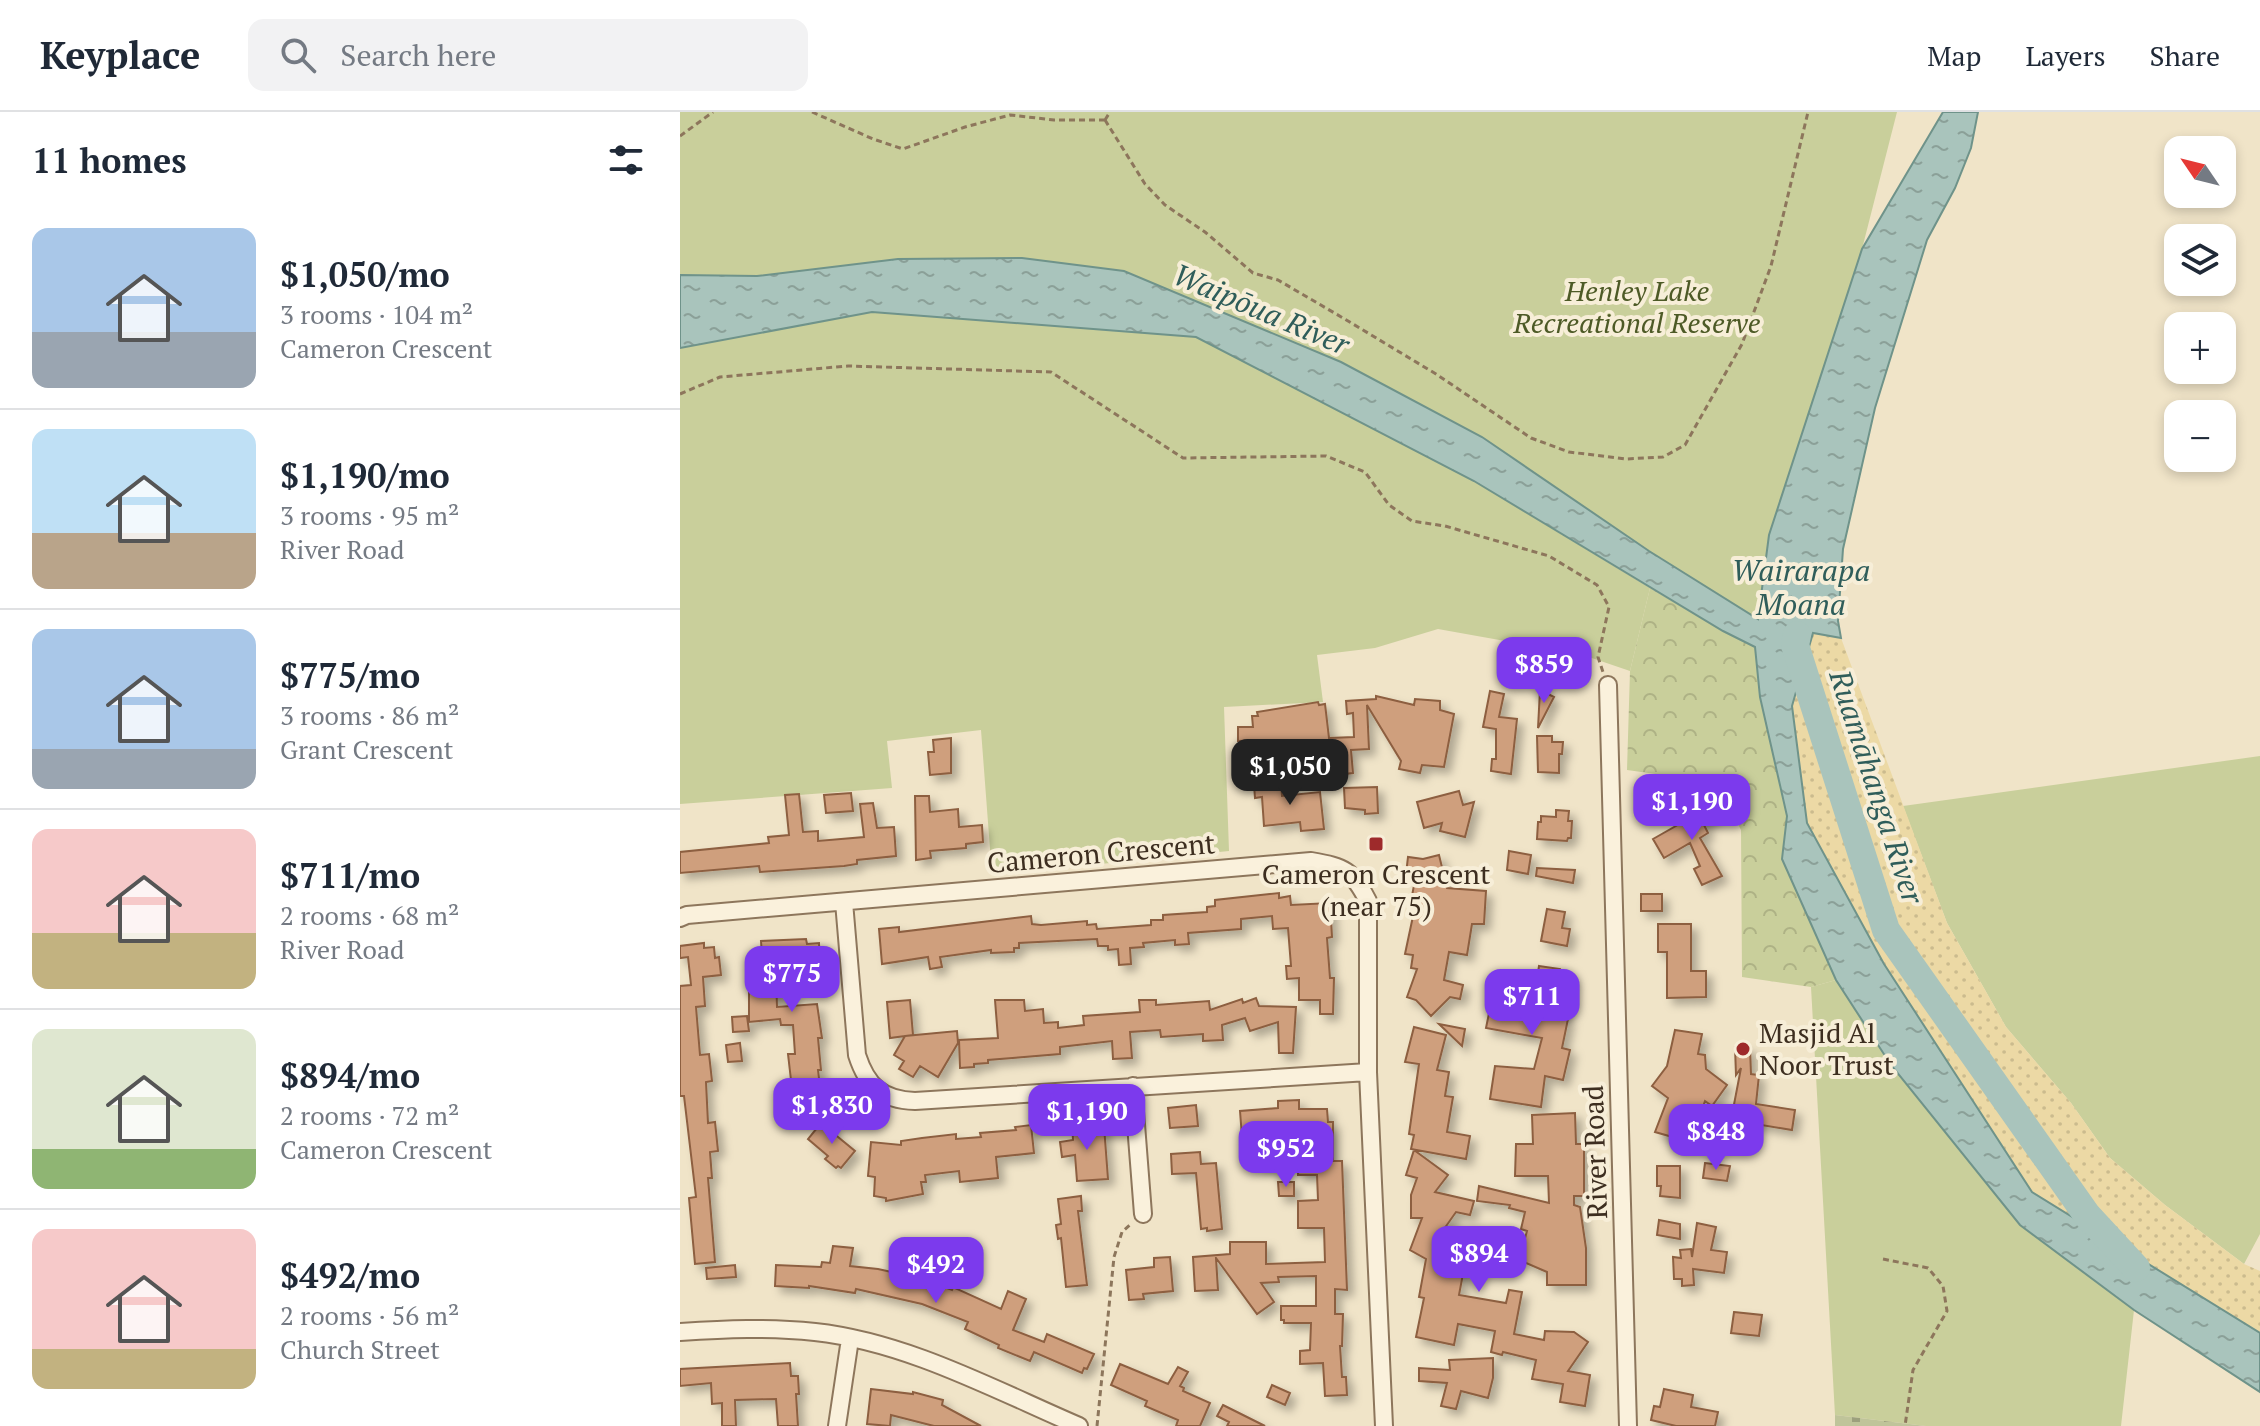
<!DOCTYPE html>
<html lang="en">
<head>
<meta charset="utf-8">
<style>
  :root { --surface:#fff; --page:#f2f2f3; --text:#1f2937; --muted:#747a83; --line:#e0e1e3; --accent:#7c3aed }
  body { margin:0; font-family:"PT Serif",serif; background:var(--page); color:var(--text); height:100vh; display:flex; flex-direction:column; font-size:30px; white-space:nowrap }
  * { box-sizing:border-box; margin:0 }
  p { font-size:26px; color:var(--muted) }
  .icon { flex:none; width:44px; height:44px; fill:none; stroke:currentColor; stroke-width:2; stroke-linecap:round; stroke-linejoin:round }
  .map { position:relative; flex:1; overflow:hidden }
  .panel { display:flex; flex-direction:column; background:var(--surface); width:680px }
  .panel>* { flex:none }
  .needle { width:52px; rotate:305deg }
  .tools { position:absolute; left:1484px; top:24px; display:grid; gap:16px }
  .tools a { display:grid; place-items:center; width:72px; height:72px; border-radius:16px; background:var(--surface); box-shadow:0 4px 12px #0003; font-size:40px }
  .price { position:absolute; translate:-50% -68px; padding:0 18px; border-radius:16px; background:var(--accent); color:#fff; font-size:26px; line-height:52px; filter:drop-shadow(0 2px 4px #0008) }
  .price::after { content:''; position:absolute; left:50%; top:48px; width:24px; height:18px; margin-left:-12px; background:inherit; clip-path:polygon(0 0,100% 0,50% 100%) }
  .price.selected { background:#222; color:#fff }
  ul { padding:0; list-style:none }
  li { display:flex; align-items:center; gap:24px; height:200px; padding:0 32px }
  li+li { border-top:2px solid var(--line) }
  li span { display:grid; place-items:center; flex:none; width:224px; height:160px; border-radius:16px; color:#555 }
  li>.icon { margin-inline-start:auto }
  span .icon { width:96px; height:96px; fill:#fffc; stroke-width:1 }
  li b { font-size:34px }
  h2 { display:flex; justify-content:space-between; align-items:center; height:96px; padding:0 32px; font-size:34px }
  header { display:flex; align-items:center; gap:48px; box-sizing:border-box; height:112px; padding:0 40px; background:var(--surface); border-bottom:2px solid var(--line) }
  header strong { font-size:38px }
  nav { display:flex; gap:44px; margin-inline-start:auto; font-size:28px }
  .search { width:560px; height:72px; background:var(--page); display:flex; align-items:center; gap:20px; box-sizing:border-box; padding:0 28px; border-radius:16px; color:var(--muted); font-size:30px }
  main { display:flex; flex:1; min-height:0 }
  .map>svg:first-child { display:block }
  .green { fill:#c9cf9b }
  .forest { fill:url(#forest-crowns) }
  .sand { fill:url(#sand-dots) }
  .cemetery { fill:url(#cemetery-stones) }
  .water { fill:url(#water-ripples); stroke:#6f938a; stroke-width:2 }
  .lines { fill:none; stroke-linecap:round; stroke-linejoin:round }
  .river { stroke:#a9c4bc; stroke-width:28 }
  .building { fill:#cf9f7d; stroke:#8d5f41; stroke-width:2; filter:url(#shadow) }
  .minor-casing { stroke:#8d765c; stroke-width:20 }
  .path { stroke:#8d765c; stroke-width:3; stroke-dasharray:6 4; stroke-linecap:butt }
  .minor { stroke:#faf1dc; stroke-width:16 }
  .poi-dot { fill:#9e2a2b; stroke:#f7eed8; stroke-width:3 }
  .labels { text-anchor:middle; stroke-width:8; stroke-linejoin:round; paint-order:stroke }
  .park-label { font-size:28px; font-style:italic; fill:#4d5a26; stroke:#f7eed8 }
  .street-label { font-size:28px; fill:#3d2e20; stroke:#f7eed8 }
  .poi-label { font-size:28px; fill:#3d2e20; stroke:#f7eed8 }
  .water-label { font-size:30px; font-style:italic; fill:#2f5d5a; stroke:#f7eed8 }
</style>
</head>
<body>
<header>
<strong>Keyplace</strong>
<div class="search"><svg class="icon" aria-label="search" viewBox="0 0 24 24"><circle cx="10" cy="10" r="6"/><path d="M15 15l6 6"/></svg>Search here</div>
<nav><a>Map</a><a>Layers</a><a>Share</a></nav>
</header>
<main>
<section class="panel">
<h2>11 homes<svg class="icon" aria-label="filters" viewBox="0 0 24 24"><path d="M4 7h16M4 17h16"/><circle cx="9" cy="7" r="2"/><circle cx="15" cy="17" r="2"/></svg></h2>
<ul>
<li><span style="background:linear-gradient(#a9c7e8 65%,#9aa5b1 0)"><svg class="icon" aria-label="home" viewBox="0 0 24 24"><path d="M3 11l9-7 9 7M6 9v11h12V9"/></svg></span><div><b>$1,050/mo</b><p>3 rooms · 104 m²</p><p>Cameron Crescent</p></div></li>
<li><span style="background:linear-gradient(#bfe0f5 65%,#b9a48a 0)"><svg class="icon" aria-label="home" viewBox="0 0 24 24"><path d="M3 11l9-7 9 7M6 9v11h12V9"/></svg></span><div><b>$1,190/mo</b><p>3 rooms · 95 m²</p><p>River Road</p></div></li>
<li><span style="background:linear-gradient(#a9c7e8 75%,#9aa5b1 0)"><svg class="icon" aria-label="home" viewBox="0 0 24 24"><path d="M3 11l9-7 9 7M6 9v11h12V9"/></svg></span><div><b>$775/mo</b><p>3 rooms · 86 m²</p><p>Grant Crescent</p></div></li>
<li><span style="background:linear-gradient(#f6c9c9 65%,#c2b280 0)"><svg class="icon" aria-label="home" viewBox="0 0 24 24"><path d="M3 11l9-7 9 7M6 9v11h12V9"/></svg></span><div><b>$711/mo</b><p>2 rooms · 68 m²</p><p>River Road</p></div></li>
<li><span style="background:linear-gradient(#dfe7d0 75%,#8fb573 0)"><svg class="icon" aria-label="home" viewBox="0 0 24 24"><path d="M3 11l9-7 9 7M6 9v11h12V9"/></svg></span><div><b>$894/mo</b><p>2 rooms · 72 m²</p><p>Cameron Crescent</p></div></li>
<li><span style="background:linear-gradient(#f6c9c9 75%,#c2b280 0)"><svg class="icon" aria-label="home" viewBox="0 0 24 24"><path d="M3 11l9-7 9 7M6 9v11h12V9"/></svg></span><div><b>$492/mo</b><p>2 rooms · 56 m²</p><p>Church Street</p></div></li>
</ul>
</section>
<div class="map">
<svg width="1580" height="1314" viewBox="0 0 1580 1314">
  <defs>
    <pattern id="forest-crowns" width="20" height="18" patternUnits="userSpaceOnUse" patternTransform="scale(2)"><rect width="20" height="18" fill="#c9cf9b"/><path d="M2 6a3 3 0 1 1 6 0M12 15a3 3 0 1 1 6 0" fill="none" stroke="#aeb285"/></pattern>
    <pattern id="sand-dots" width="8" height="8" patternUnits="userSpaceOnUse" patternTransform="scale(2)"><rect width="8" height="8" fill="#ecd9a5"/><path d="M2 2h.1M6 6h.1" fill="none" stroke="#cbbb8e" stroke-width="1.8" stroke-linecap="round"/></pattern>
    <pattern id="cemetery-stones" width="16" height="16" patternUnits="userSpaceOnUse" patternTransform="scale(2)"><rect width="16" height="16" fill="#bfc49a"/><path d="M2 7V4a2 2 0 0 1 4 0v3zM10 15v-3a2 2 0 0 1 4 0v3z" fill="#9ca07d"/></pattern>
    <pattern id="water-ripples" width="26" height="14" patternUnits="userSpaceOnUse" patternTransform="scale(2)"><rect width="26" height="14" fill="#a9c4bc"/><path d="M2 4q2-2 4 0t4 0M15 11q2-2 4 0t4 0" fill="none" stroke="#8ba098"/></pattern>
    <filter id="shadow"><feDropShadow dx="6" dy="6" stdDeviation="4" flood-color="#0004"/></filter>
  </defs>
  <rect width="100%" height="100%" fill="#f0e4c8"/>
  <path class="green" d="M0,0h1217l-35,137 -93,286 -11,84 -417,-257 -71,-28 -248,-76 -124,1 -141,17 -77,-1z
    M192,200l324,25 278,144 176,107 -20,83 -47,-16 -145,-26 -63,19 -58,7 6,47 -99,5 5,144 -237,24 -11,-145 -94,11 5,47 -212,16v-456z
    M1580,644v478l-16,30 -79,-59 -55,-47 -39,-55 -65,-76 -59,-104 -44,-117z
    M1156,868l55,85 129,160 114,85 -13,116h-195l-91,-11 -24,-428z"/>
  <path class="forest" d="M970,476l73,43 32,16 5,50 27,119 -5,43 54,121 -25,7 -69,-10 -1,-147 -20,-40 -9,-8 -85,-12 3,-99z"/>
  <path class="sand" d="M1133,521l28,5 106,285 59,104 65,76 39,55 55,47 79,59 16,7v62l-228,-140 -148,-229 -77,-141 -15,-117z"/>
  <path class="cemetery" d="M1155,1303l91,11h-91z"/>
  <path class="water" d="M1263,0h35l-7,36 -16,40 -28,52 -52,168 -32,141 -5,72 3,17 -28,-5 -21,73 15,117 77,141 148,228 228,141v59l-126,-82 -114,-85 -129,-160 -55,-85 -54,-121 5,-43 -27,-119 -5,-50 -32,-16 -249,-150 -278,-144 -324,-25 -192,36v-73l77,1 141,-17 124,-1 102,13 217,91 141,75 167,114 109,68 11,-84 93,-286z"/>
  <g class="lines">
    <path class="river" d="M1117,523l-2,10 91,285 201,285 49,53"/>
  </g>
  <path class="building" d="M860,578l14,7 -16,31z
    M810,579l14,3 -5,23 18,2 -6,55 -20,-3 1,-12h4v-30l-13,-2z
    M696,584l38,9 1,-6 25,2v9l14,4 -10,53 -22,-2 -2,8 -21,-4 2,-8 -34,-56 2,44 -18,1 2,23 -35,4 -3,-23 -43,4 -1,-8h-7l-1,-10 -25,1v-14h15l-1,-11h6l-1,-4 61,-10 1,3 6,-1 4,34 25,-1 -1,-24 -6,1 -1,-13 30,-2z
    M857,624h15v6h11l-1,12h-3v19l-21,-1z
    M271,626v35l-21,2 -2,-23h6l-1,-12z
    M601,670l1,14 38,-4 4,37 -23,2 -1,-9 -36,4 -2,-29 -7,1 -1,-13z
    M697,675l1,26 -13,1v-4l-20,-2 -1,-20z
    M779,679l4,14 11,-3 -9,35 -25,-6 2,-8 -18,5 -7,-26z
    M171,681l2,18 -27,2 -2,-18z
    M119,682l4,38 15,-1v10l46,-4 -4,-33 13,-1 4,25 17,-1 2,29 -39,4v4l-13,2 -84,6 -1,-6 -79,7v-21l89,-9 -1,-6 21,-2 -4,-40z
    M235,684h14l1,16 28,-3 1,18 23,-2 1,17 -17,2v4l-36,3 1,7 -15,2z
    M1029,690l7,14 -13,7 5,10 -8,5 22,38 -20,9 -8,-16 6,-3 -10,-23 -26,15 -11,-19 42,-24 -2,-4z
    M876,698l13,1 -1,10h4l-1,17h-3l-1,3 -30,-2 1,-17h3v-6l15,1z
    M829,739l22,4 -3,19 -21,-4z
    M759,743l8,33 39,3 -2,33h-12l-5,31 -18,-3 -5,28 19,5 -3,14 -10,-2 -19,19 -15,-16 -9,-3 10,-28 -6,-1 2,-13 -8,-1 11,-52 -5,-1 5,-26 -10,-1 2,-17 15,2z
    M857,756l38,2 -2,13 -37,-7z
    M599,781v5l11,-2 1,9 39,-2 2,34 -5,1 3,40h4l-1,36h-13v-14h-21v-22l-12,1 -1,-13h5l-3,-38 -15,1 -1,-13 -31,3v10l-53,4 1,11 -14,1v-5l-32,3 1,4 -14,1 1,16 -12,1 -1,-16 -10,1v-4h-10l-1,-7 -78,4v5h-5v4l-23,1v-3l-51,7 2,10 -12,2 -2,-12 -46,7 -3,-35 20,-2v5l132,-16 1,8 9,1 46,-4v4l9,-1 1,5 54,-4v-5h12v-5l44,-3v-5l8,-1v-6z
    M961,782h21v17h-21z
    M867,797l18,3 -3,16 8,1 -3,17 -26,-5z
    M978,812h33v47h15v26l-39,1v-46h-9z
    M126,827l1,5 12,-1 1,25 -44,4 1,35 40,-3 5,34h-4l3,32h-3l4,33 -28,3 -6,-52h7l-2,-29h-12l-1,-6 -31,3v-36h15l-3,-45z
    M24,831v5l10,-1 1,11 4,-1 2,18 -18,2 2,29 -9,1 4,48 9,-1 3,27 -6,1 2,41 7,-1 3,29 -8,1 2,26h-4l7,84 -20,2 -6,-66 7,-1 -12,-101h-4v-110l11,-1 -3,-28 -8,1v-12z
    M859,854l21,3 -1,7 10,2 -8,39 7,2 -6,29 8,2 -7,30 -18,-4 -4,31 -51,-8 5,-33 39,3 8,-31 -56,-10 8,-39 40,9z
    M576,886l3,8 37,1 -3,46h-14l-1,-31 -28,9 -5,-13 -23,7 1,15 -20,1v-7l-42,3 -1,-7 -30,2 2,26 -19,1 -1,-18 -52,6v7l-72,6v3l-14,1v3l-14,1 -1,-28 39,-2 -3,-38h29l1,11 18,-2 1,14 14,-1v6l26,-3 -1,-9 57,-4 -1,-12h17v5l53,-4 1,9 32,-11 1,4z
    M230,888l3,35 -23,3 -3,-36z
    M67,904l2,15 -16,1 -1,-15z
    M759,912l26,5 -3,17z
    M734,915l32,8 -9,35 12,2 -4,24 8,1 -6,35 23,4 -4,23 -55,-10 3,-14 -5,-1 10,-70 -14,-2z
    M995,918l27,4 -4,20 7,1 1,14 21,16 -15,21 -7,-5 -15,41 -35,-10 13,-34 -16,-12 15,-20z
    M277,919l1,12 -20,34 -18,-11 -7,11 -14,-8 5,-8 -10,-6 11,-19z
    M60,931l2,18 -14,1 -2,-17z
    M1055,935h15l1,27 8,1 -3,29 39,6 -3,20 -61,-10 10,-52 -5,7z
    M619,988v9h28l1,13h5v39h9l5,129 -12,-1v25h8l-1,32h-2l2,31h4l1,18 -22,1 -2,-33 -23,1v-13l10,-1 1,-27h-27v-3h-3v-14h35v-30l-38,1 1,5 -18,1 13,19 -17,12 -41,-56 2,32 -23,1 -2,-34 37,-3v-12h36v22l59,-2 -1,-34h-26v-27l20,-1 -1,-25h-19v-24l-25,1 1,12 -16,1 -1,-29 -15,1 -2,-26 38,-3v-7z
    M516,993l2,21 -28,2 -2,-20z
    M895,1001l1,31h8v52h-10v9l6,2 6,41v37h-39v-13l-28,-12 8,-29 -6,-2 4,-17 -16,-4 1,-3 -33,-4 2,-15 70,17 -1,-27h-33l1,-32h17l-1,-29z
    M405,1008l1,7 18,-1 4,53 -31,2 -2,-26 -13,2 -2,-15 13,-2 -1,-18z
    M141,1011l34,28 -14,17 -3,-2 -2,2 -11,-9 3,-3 -20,-17z
    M351,1013l3,28 -38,4 2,21 -38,4 -1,-11 -34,4 1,7h-5l2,12 -37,7v-3l-12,-2 1,-19 -7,-1 3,-34 30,3v-4l21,-3 34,-4v5l25,-2 -1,-4 36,-3 -1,-3z
    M734,1038l34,25 -13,17 39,9 -4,14 -14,-3 -19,27 13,5 -6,17 22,-3 -7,37 47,8 3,-13 13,2 -8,42 30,6 1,-9 29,1 14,10 -20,29 22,4 -5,31 -25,-4 3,-18 -31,-5 4,-19 -33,-8 -1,3 -11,-3 4,-21 -37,-7 -4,21 -38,-8 8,-39 -5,-1 7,-38 -16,-9 12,-32h-11v-23l6,-17 -11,-3z
    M520,1040l1,12 15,-1 6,66 -15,2v-3l-6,1 -5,-56 -24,1 -1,-20z
    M1025,1051l25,3 -3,15 -24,-3z
    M977,1054h23v32l-20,-2 1,-10h-4z
    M598,1070h16v14h-15z
    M401,1084l1,15h-4l9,74 -21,2 -5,-49 -3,1 -2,-14 5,-1 -3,-25z
    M979,1108l21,4v15l-23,-4z
    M1017,1111l19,4 -5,23 16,2 -3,21 -31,-4 1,16 -12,1v-7h-8l-1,-22 8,1 -1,-8 11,-1 1,8z
    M153,1134l20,2 -3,18 28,3 45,10 29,11 1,-3 48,22 7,-18 18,8 -13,31 31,12 3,-8 47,20 -7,15 -3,-1 -2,5 -48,-21 -4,9 -32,-13 1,-3 -34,-16 3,-7 -46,-18 -66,-15 -1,4 -46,-7v2l-34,-2 1,-21 45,2 1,-5 8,1z
    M490,1145l3,34 -30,3 1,5 -15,1 -3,-30 28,-3v-9z
    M55,1153l1,12 -29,2 -1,-11z
    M1054,1200l28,3 -3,21 -28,-3z
    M813,1246v20l-5,20 -27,-7 -5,18 -15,-3 6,-23 -28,-2v-13l31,2 -1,-10z
    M110,1251l1,13h7l1,18h-3l2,32h-20l-2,-27 -41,1 1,26h-14v-23l-10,1 -1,-21 -31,3v-17z
    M440,1252l48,20 10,-17 10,5 -8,14 4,2 -1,3 27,12 -10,23h-24l2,-6 -33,-14 2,-5 -36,-16z
    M592,1273l18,8 -5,12 -18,-8z
    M191,1277l42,5v-2l30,8 -1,5 39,21h-47l-43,-11 -1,11 -23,-2z
    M984,1277l29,6 -2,12 27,5 -3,14h-39l-25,-6 3,-14 6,1z
    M543,1293l42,21h-38l2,-4 -12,-6z"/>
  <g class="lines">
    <g class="minor-casing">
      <path id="minor" d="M928,573l20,741
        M164,790l13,153c10,31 25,45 58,46l453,-29
        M0,806l7,-3 624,-54c34,6 41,9 57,40v171l16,354
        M453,974l10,128
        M0,1220c45,-3 89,-5 135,0 92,10 180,58 264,94
        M157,1314l13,-87"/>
    </g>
    <path class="path" d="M132,0l61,27 30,10 62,-22 45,-12 44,5h51
      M425,8l40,64 20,21 40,27 48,41 25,7 65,38 93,56 95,64 38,14 57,7 37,-2 22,-12 57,-101 29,-78 37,-154
      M425,8l5,-8
      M0,24l33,-24
      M0,282l40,-17 128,-11 203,6 132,86 143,-2 39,16 24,33 23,16 33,5 104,30 48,29 12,22 -11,50 5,15
      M1203,1147l45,9 15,18 4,25 -34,59 -8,56
      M417,1314l17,-169 8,-25 9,-8"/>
    <use href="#minor" class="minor"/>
  </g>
  <g class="poi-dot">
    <rect x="688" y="724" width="16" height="16" rx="4"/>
    <circle cx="1063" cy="937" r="8"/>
  </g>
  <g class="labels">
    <g class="park-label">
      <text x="957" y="189">Henley Lake<tspan x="957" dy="32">Recreational Reserve</tspan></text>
    </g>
    <g class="street-label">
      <text transform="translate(421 741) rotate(-5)" y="10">Cameron Crescent</text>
      <text transform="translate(915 1040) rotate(-92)" y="10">River Road</text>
    </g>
    <g class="poi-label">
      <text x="696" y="772">Cameron Crescent<tspan x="696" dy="32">(near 75)</tspan></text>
      <text x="1079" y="931" text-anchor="start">Masjid Al<tspan x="1079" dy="32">Noor Trust</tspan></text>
    </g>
    <g class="water-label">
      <text transform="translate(581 198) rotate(23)" y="10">Waipōua River</text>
      <text x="1121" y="469">Wairarapa<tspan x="1121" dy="34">Moana</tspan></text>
      <text transform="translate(1196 675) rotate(72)" y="10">Ruamāhanga River</text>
    </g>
  </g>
</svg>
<div class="tools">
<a><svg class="needle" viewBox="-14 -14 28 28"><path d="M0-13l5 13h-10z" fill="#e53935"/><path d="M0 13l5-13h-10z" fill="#747a83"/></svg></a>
<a><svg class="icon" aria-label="layers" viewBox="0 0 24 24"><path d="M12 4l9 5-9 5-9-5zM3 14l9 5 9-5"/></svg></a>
<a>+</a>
<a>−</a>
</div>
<b class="price" style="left:864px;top:593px">$859</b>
<b class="price selected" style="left:610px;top:695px">$1,050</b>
<b class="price" style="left:1012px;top:730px">$1,190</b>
<b class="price" style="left:112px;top:902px">$775</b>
<b class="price" style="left:852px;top:925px">$711</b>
<b class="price" style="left:152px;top:1034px">$1,830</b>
<b class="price" style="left:407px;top:1040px">$1,190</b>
<b class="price" style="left:1036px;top:1060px">$848</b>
<b class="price" style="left:606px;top:1077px">$952</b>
<b class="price" style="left:799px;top:1182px">$894</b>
<b class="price" style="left:256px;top:1193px">$492</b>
</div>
</main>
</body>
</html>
